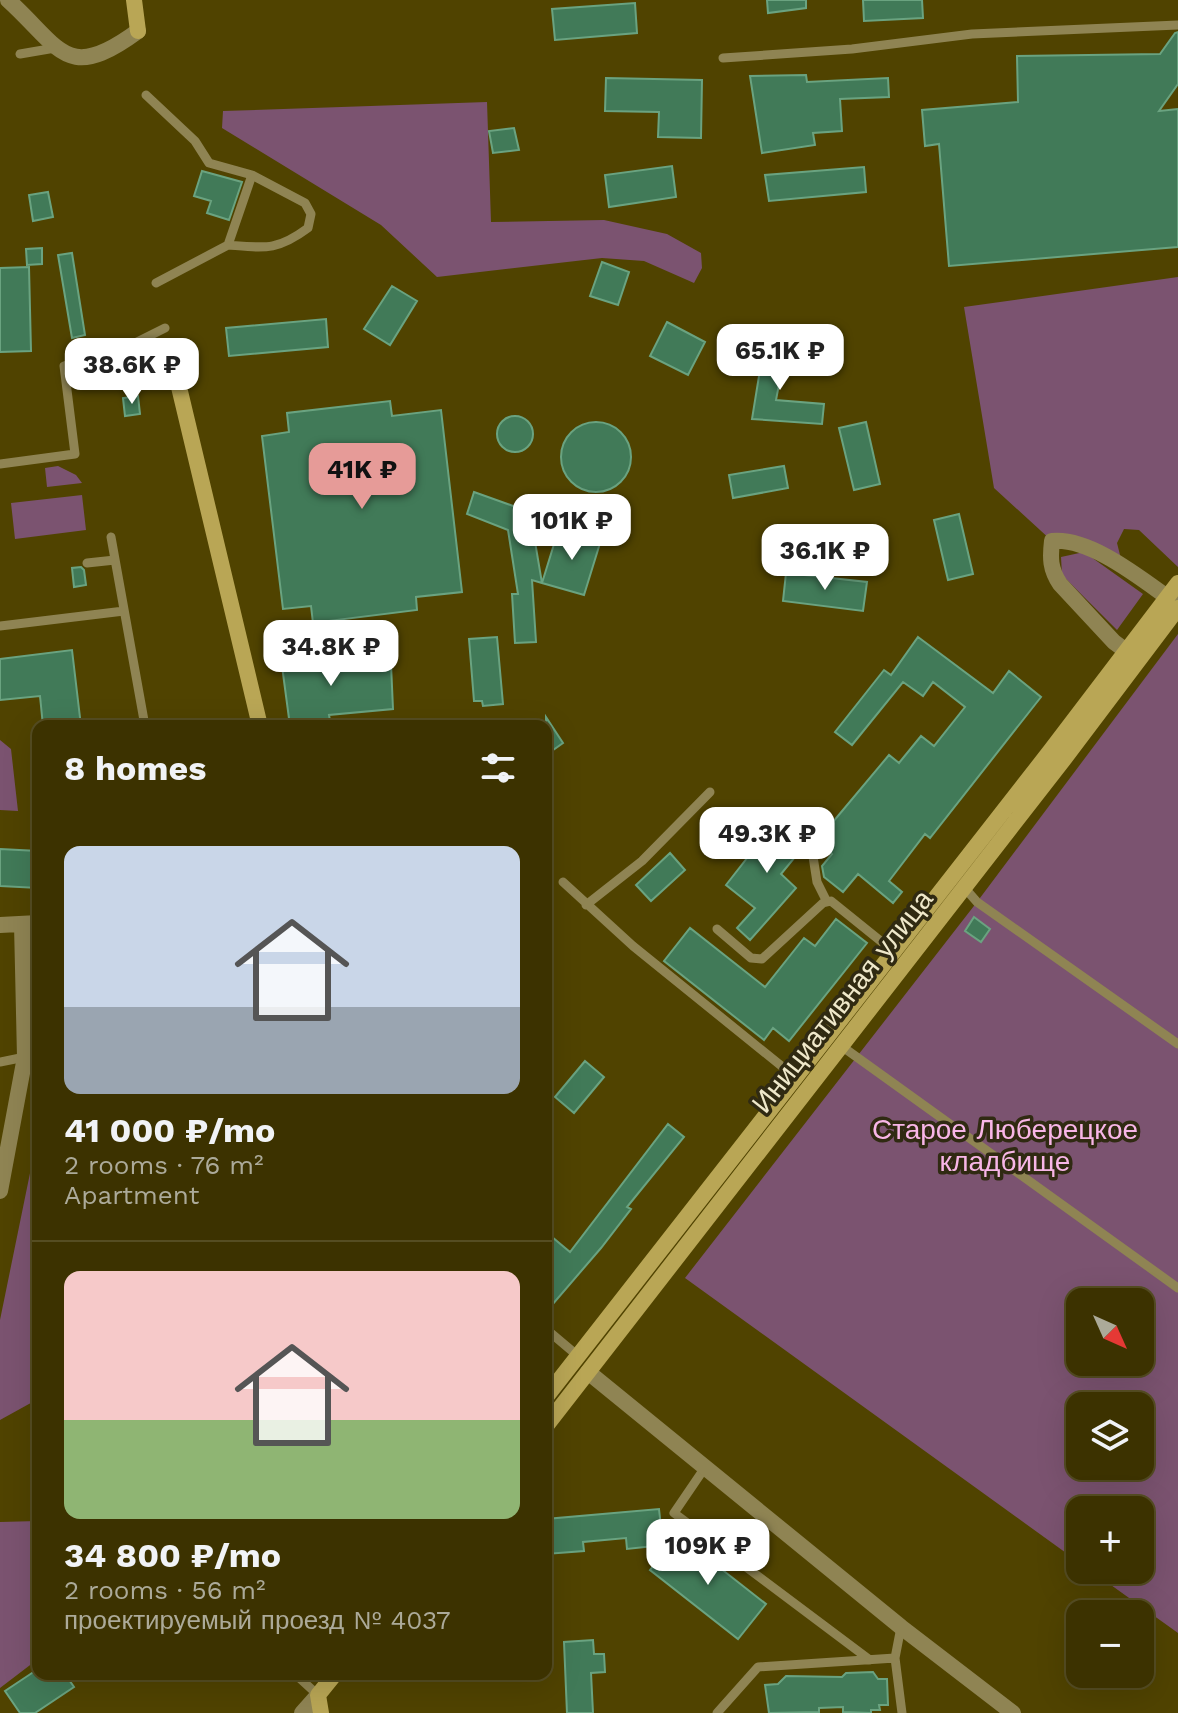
<!DOCTYPE html>
<html lang="en">
<head>
<meta charset="utf-8">
<style>
  :root { --surface:#3c3200; --page:#433a0a; --text:#f1f3f6; --muted:#acaa99; --line:#554d22; --accent:#e69b98 }
  body { margin:0; font-family:"Work Sans",sans-serif; background:var(--page); color:var(--text); height:100vh; display:flex; flex-direction:column; font-size:30px; white-space:nowrap }
  * { box-sizing:border-box; margin:0 }
  p { font-size:26px; color:var(--muted) }
  .icon { flex:none; width:44px; height:44px; fill:none; stroke:currentColor; stroke-width:2; stroke-linecap:round; stroke-linejoin:round }
  .map { position:relative; flex:1; overflow:hidden }
  .side { position:absolute; left:32px; top:720px; width:520px; height:960px; display:flex; flex-direction:column; background:var(--surface); border-radius:16px; box-shadow:0 8px 32px #0002,0 0 0 2px var(--line) }
  .side>* { flex:none }
  .needle { width:52px; rotate:135deg }
  .fabs { position:absolute; left:1066px; top:1288px; display:grid; gap:16px }
  .fabs a { display:grid; place-items:center; width:88px; height:88px; border-radius:16px; background:var(--surface); box-shadow:0 8px 32px #0002,0 0 0 2px var(--line); font-size:40px }
  .price { position:absolute; translate:-50% -68px; padding:0 18px; border-radius:16px; background:#fff; color:#222; font-size:26px; line-height:52px; filter:drop-shadow(0 2px 4px #0008) }
  .price::after { content:''; position:absolute; left:50%; top:48px; width:24px; height:18px; margin-left:-12px; background:inherit; clip-path:polygon(0 0,100% 0,50% 100%) }
  .price.current { background:var(--accent); color:#111 }
  ul { padding:0; list-style:none }
  li { display:grid; align-content:center; gap:16px; height:424px; padding:0 32px }
  li+li { border-top:2px solid var(--line) }
  li span { display:grid; place-items:center; height:248px; border-radius:16px; color:#555 }
  li>.icon { margin-inline-start:auto }
  span .icon { width:144px; height:144px; fill:#fffc; stroke-width:1 }
  li b { font-size:34px }
  h2 { display:flex; justify-content:space-between; align-items:center; height:96px; padding:0 32px; font-size:34px }
  .map>svg:first-child { display:block }
  .green { fill:#7b5370; fill-rule:evenodd }
  .building { fill:#417a58; stroke:#6aa380; stroke-width:2 }
  .lines { fill:none; stroke-linecap:round; stroke-linejoin:round }
  .service { stroke:#8f8453; stroke-width:9 }
  .minor { stroke:#8f8453; stroke-width:16 }
  .tertiary { stroke:#8f8453; stroke-width:16 }
  .secondary { stroke:#b9a655; stroke-width:16 }
  .labels { text-anchor:middle; stroke-width:7; stroke-linejoin:round; paint-order:stroke }
  .street-label { font-size:28px; fill:#efe8ca; stroke:#302a12 }
  .park-label { font-size:28px; fill:#f8b6e7; stroke:#302a12 }
</style>
</head>
<body>
<div class="map">
<svg width="1178" height="1713" viewBox="0 0 1178 1713">
  <rect width="100%" height="100%" fill="#504300"/>
  <path class="green" d="M487,102l4,120 113,-2 63,14 34,19 1,15 -8,15 -50,-22 -42,-3 -165,19 -56,-52 -159,-97 1,-17z
    M1178,277v290l-39,-37 -15,-1 -7,14 4,16 -69,-18 -58,-53 -30,-181z
    M58,466l18,9 6,8 -35,4 -2,-19z
    M82,495l4,35 -71,9 -4,-36z
    M1084,552l59,42 -26,36 -55,-55 -1,-18z
    M1178,634v999l-88,-63h50v-60h-60v53l-395,-285 292,-376zM1080,1302h60v60h-60zM1080,1406h60v60h-60z
    M0,740l11,9 7,62 -18,-1z
    M38,1134v265l-38,21v-100z
    M38,1521v63l-3,2 3,9v64l-38,29v-166z"/>
  <path class="building" d="M767,0h39v8l-38,5z
    M863,0h59l1,18 -59,3z
    M635,3l2,30 -82,7 -3,-31z
    M1178,32v52l-19,27 19,-2v138l-229,19 -10,-122 -14,2 -3,-36 96,-8 -1,-46 143,-2 15,-21z
    M806,75l1,7 81,-4 1,19 -49,2 2,32 -29,2 2,12 -53,8 -12,-77z
    M606,78l96,2 -1,58 -43,-1 1,-25 -54,-1z
    M514,128l5,22 -26,3 -4,-22z
    M672,166l4,31 -67,10 -4,-32z
    M864,167l2,25 -97,9 -4,-26z
    M202,171l40,11 -13,38 -22,-7 4,-12 -17,-5z
    M48,192l5,25 -20,4 -4,-26z
    M42,248v16l-15,1 -1,-16z
    M72,253l13,82 -13,3 -14,-83z
    M602,262l27,10 -11,33 -28,-9z
    M29,267l2,84 -31,1v-84z
    M392,286l25,15 -27,44 -26,-16z
    M326,319l2,28 -99,9 -3,-28z
    M667,322l38,20 -17,33 -38,-19z
    M765,339l22,4 -11,57 48,4 -2,20 -70,-5z
    M138,396l2,18 -15,2 -2,-18z
    M390,401l2,15 49,-6 21,182 -46,5 1,13 -104,13 -2,-17 -28,3 -21,-173 27,-4 -2,-19z
    M497 434a18 18 0 1 1 36 0a18 18 0 1 1-36 0Z
    M866,422l14,62 -26,6 -15,-62z
    M561 457a35 35 0 1 1 70 0a35 35 0 1 1-70 0Z
    M784,466l4,22 -55,10 -4,-23z
    M474,492l56,20 12,71 -10,-3 4,62 -21,1 -3,-49h6l-10,-64 -41,-16z
    M959,514l14,60 -25,6 -14,-60z
    M559,528l42,12 -17,55 -42,-12z
    M81,567l3,3 2,15 -12,2 -2,-19z
    M786,573l81,9 -4,29 -80,-10z
    M497,637l6,67 -20,2 -1,-5h-8l-5,-62z
    M918,637l75,56 16,-22 32,26 -111,141 -5,-4 -36,47 13,11 -9,11 -35,-29 -15,18 -19,-15 -2,-11 10,-12 -15,-13 72,-86 10,8 22,-27 13,10 31,-39 -32,-25 -10,14 -20,-14 -51,63 -17,-13 49,-62 7,5z
    M327,647l2,24 62,-7 2,45 -64,6 2,11h-41l-10,-75z
    M72,650l9,76h-38l-3,-30 -40,4v-41z
    M546,717l17,26 -17,12z
    M780,816l29,24 -28,34 15,14 -46,52 -13,-12 18,-20 -29,-23z
    M0,849l38,2v37l-38,-2z
    M670,853l15,17 -34,31 -15,-16z
    M974,917l16,12 -9,13 -16,-11z
    M836,919l31,24 -78,98 -16,-13 -9,12 -100,-79 26,-33 75,59 39,-49 11,8z
    M585,1061l19,16 -30,36 -19,-16z
    M668,1124l16,13 -57,70 4,2 -30,39 -55,64v-80l24,20z
    M659,1509l4,36 -36,4 -1,-11 -43,4 1,9 -38,3v-35z
    M678,1535l88,69 -28,35 -88,-69z
    M593,1640l1,14h10l1,18 -14,1 2,40h-26l-3,-71z
    M38,1669v5h27l9,13 -39,26h-15l-15,-22z
    M873,1672l5,7h9l1,26h-9l1,5h-9v3l-28,-1v-5l-24,1v4l-50,1 -4,-28 13,-1 8,-8 56,1 4,-4z"/>
  <g class="lines">
    <path class="service" d="M20,54l35,-6
      M723,58l129,-9 120,-15 206,-9
      M146,95l49,46 14,22 43,12 -24,70 -72,38
      M228,245c37,3 49,6 80,-17l3,-14 -6,-11 -53,-28
      M0,464l75,-10 -11,-88 71,-23 30,-15
      M111,537l34,189
      M87,563l28,-3
      M0,626l124,-15
      M812,850l5,32 10,20
      M563,882l70,64 162,131
      M963,886l14,16 201,142
      M586,905l56,-44 68,-69
      M717,929l34,29 11,1 61,-56 8,-2 62,50
      M840,1045l338,243
      M0,1062l25,-5
      M546,1329l32,27
      M706,1466l-32,47 196,147
      M901,1627l-6,31 7,55
      M295,1674l23,21
      M717,1713l41,-46 137,-9"/>
    <path class="minor" d="M1137,659l-23,-17 -54,-58c-10,-15 -10,-26 -8,-43 40,-4 93,41 125,63
      M0,925l38,-2
      M0,1191l25,-134 -3,-133"/>
    <path class="tertiary" d="M8,0c53,48 58,84 130,31
      M588,1372l313,255 112,86
      M302,1713l16,-18"/>
    <path class="secondary" d="M134,0l4,31
      M173,362l87,364
      M546,1397l505,-647 127,-167
      M546,1426l518,-667 114,-151
      M321,1713l-3,-18 17,-21"/>
  </g>
  <g class="labels">
    <g class="street-label">
      <text transform="translate(842 1001) rotate(-52)" y="10">Инициативная улица</text>
    </g>
    <g class="park-label">
      <text x="1005" y="1139">Старое Люберецкое<tspan x="1005" dy="32">кладбище</tspan></text>
    </g>
  </g>
</svg>
<div class="fabs">
<a><svg class="needle" viewBox="-14 -14 28 28"><path d="M0-13l5 13h-10z" fill="#e53935"/><path d="M0 13l5-13h-10z" fill="#acaa99"/></svg></a>
<a><svg class="icon" aria-label="layers" viewBox="0 0 24 24"><path d="M12 4l9 5-9 5-9-5zM3 14l9 5 9-5"/></svg></a>
<a>+</a>
<a>−</a>
</div>
<b class="price" style="left:780px;top:392px">65.1K ₽</b>
<b class="price" style="left:132px;top:406px">38.6K ₽</b>
<b class="price current" style="left:362px;top:511px">41K ₽</b>
<b class="price" style="left:572px;top:562px">101K ₽</b>
<b class="price" style="left:825px;top:592px">36.1K ₽</b>
<b class="price" style="left:331px;top:688px">34.8K ₽</b>
<b class="price" style="left:767px;top:875px">49.3K ₽</b>
<b class="price" style="left:708px;top:1587px">109K ₽</b>
<section class="side">
<h2>8 homes<svg class="icon" aria-label="filters" viewBox="0 0 24 24"><path d="M4 7h16M4 17h16"/><circle cx="9" cy="7" r="2"/><circle cx="15" cy="17" r="2"/></svg></h2>
<ul>
<li><span style="background:linear-gradient(#c9d6e8 65%,#9aa5b1 0)"><svg class="icon" aria-label="home" viewBox="0 0 24 24"><path d="M3 11l9-7 9 7M6 9v11h12V9"/></svg></span><div><b>41 000 ₽/mo</b><p>2 rooms · 76 m²</p><p>Apartment</p></div></li>
<li><span style="background:linear-gradient(#f6c9c9 60%,#8fb573 0)"><svg class="icon" aria-label="home" viewBox="0 0 24 24"><path d="M3 11l9-7 9 7M6 9v11h12V9"/></svg></span><div><b>34 800 ₽/mo</b><p>2 rooms · 56 m²</p><p>проектируемый проезд № 4037</p></div></li>
</ul>
</section>
</div>
</body>
</html>
